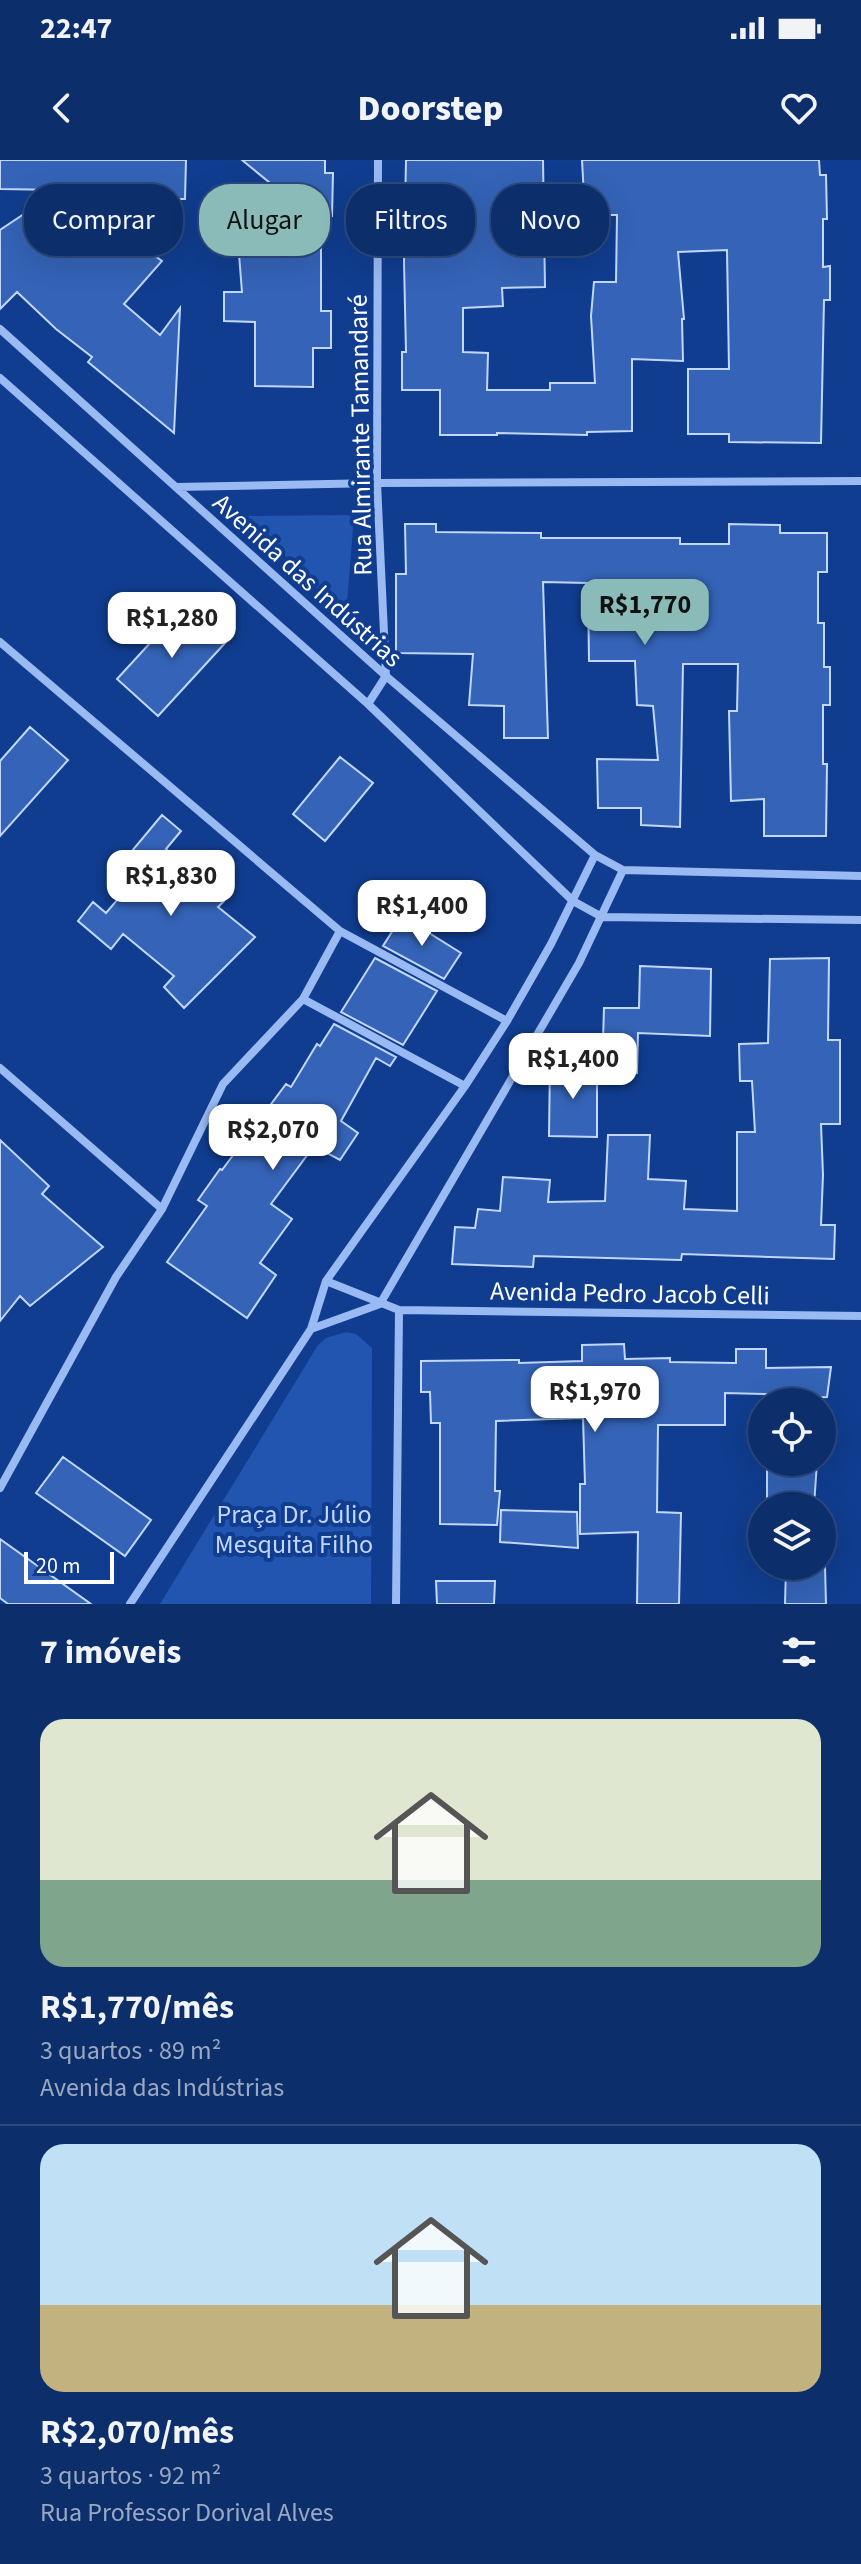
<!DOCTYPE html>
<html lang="pt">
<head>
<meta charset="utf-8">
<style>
  :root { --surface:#0c2e6b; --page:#1a3a73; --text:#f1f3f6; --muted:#9aa8c1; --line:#2c4a7e; --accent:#8bbbb9 }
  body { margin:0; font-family:"Source Sans 3",sans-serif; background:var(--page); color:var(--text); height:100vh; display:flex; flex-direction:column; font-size:30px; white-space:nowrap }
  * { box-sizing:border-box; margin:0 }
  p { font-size:26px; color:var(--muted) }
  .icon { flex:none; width:44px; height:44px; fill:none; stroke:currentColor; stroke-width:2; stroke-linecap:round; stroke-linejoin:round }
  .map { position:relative; height:1444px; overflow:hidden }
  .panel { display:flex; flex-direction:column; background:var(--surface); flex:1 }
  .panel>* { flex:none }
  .banner { position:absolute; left:24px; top:24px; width:814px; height:72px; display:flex; gap:16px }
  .fabs { position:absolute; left:748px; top:1228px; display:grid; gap:16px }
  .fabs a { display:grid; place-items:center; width:88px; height:88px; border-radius:50%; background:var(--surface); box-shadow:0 8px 32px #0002,0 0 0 2px var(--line); font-size:40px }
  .scale { position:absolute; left:24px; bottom:20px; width:90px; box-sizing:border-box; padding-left:8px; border:4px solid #fff; border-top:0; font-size:22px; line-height:28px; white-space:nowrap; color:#fff; -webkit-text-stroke:6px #103d8f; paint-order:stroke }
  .price { position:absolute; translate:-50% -68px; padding:0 18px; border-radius:16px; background:#fff; color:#222; font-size:26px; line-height:52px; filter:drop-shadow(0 2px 4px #0008) }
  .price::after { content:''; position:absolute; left:50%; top:48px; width:24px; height:18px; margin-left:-12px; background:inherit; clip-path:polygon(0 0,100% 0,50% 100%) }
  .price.selected { background:var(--accent); color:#111 }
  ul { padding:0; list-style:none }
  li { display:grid; align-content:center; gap:16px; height:424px; padding:0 40px }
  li+li { border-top:2px solid var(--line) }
  li span { display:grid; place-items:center; height:248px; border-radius:24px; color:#555 }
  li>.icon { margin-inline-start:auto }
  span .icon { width:144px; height:144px; fill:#fffc; stroke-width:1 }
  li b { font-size:34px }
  h2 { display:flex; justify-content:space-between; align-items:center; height:96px; padding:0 40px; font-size:34px }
  .chip { padding:0 28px; border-radius:32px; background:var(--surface); box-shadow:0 8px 32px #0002,0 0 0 2px var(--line); font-size:28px; line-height:72px }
  .chip.selected { background:var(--accent); color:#111 }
  .status { display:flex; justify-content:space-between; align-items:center; height:56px; padding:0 40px; background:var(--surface); direction:ltr }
  .status svg { height:22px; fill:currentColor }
  header { display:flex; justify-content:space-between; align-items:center; height:104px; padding:0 40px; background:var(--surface); font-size:36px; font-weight:800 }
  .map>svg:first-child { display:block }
  .green { fill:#2155af }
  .building { fill:#3463b7; stroke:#c1d7fe; stroke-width:2 }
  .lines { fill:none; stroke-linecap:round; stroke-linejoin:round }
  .minor { stroke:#99baf3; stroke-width:8 }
  .labels { text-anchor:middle; stroke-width:8; stroke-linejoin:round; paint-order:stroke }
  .street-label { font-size:26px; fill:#fff; stroke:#103d8f }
  .park-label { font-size:26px; fill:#c1d7fe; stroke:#103d8f }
</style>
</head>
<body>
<div class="status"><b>22:47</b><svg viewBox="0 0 49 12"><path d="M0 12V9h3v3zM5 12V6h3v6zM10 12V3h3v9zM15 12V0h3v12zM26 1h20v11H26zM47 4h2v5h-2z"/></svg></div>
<header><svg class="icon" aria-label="back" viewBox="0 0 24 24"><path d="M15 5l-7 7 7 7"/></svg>Doorstep<svg class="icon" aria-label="heart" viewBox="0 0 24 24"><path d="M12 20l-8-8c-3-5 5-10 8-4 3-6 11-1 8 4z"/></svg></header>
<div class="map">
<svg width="861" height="1444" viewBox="0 0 861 1444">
  <rect width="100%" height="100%" fill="#103d8f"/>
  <path class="green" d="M354,355l-8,102 -101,-101z
    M346,1172l10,2 16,14 -1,256h-211l158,-259 8,-7z"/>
  <path class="building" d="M0,0h186l-1,39h-111l88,62 -38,43 36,31 20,-27 -6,125 -86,-71 4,-5 -36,-28 -39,-37 -17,17v-79l60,-40 -60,-1z
    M242,0h83v13h8l-1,43h-10l-1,34v61h10v37h-18v39l-58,-1v-64l-31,-1v-29h18l-5,-63 33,-46z
    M406,0h137l2,127 -43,1 1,18 -40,2v44l25,1 -1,37h63v-7h45l-4,-67 3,-34h22l1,-67h-32l-3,-55h237l1,15h6l1,44h-4v48l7,-1v34h-6l-3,143 -92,-1v-8h-41v-65h41l-2,-119 -49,2 6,67h-2l1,42 -51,-2v72l-45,1v3l-90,-2v2h-57v-45h-38v-38h4l-2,-90z
    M405,364h31v8l105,1v5h139v6h49v-20l51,1v8h47v39h-9v51h6v44h6v38h-7v59h4l-1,72h-62v-37l-33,2 -2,-90h8l1,-47h-55l-3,163 -39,-2v-17h-43l-1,-49 61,1 -5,-54 -16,-1 -2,-44h-46l-1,-78 -45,-1 5,156h-44v-32l-35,-1 4,-51 -77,-1v-79h10z
    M185,445l41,37 -68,74 -41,-37z
    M30,567l38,33 -68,76v-75z
    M340,597l33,26 -48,58 -32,-27z
    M162,655l19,16 -15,18 58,52 -6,6 37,30 -71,71 -20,-21 10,-11 -51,-42 -12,15 -33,-28 15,-19 13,11 36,-42 -16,-13z
    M402,756l59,37 -17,26 -61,-33z
    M375,798l62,33 -34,54 -62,-33z
    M829,798l-1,82h12v84h-19l2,51 -2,50h14l-1,34 -152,-5 -1,6 -147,-4 -1,11 -81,-3 3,-37 20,1 3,-19 22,2 3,-34 47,3 -2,22 57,-1 3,-66h42l-2,44 38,2 -2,28 53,2v-79h18l-3,-51h-12l-1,-37 29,-1 2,-84z
    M640,806l71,3 -1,67 -72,-3 -1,40 -35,1 2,-66h35z
    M334,864l62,33 -6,9 -14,-8 -35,63 17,12 -18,27 -26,-14 -43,58 21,15 -32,44 16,12 -29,43 -80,-56 40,-56 -9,-6 22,-31 2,1 64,-86 5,3 26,-43 3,2z
    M550,903l47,4v70l-48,-1z
    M0,980l49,46 -7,8 61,53 -73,59 -10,-10 -20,25z
    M624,1184l1,15 45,-1v4l66,1v-14h30v19l65,-1 -4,30 -31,2v-4l-71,-2v32h-67l-1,87 24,1 -2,91h-42l1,-72 -58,2v-50h5l-2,-66 -87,3 -1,70h5l-3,34 -57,-1v-101h-9l-1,-31h-9v-31l98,-1v3l63,-2v-16z
    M63,1297l88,63 -26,36 -89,-63z
    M767,1302h50l-3,44h-47z
    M501,1350l76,2 1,36 -78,-6z
    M0,1379l91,65h-83l-8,-6z
    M786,1406h39l1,38h-41z
    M436,1421h59l-1,23h-57z"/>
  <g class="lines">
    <path class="minor" d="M0,169l386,347 209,179 28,15 238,6
      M0,218l368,326 205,197 29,16 259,3
      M176,327l201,-4 484,-2
      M0,482l340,289 167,90
      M368,544l18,-28 -9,-193 1,-323
      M303,839l162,87
      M0,908l162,141
      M326,1121l73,29 -3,294
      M399,1150l462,6
      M311,1169l69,-25 199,-341 44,-93
      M0,1328l116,-211 46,-68 61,-125 80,-85 37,-68
      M130,1444l181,-275 15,-48 139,-195 42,-65 44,-77 44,-89"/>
  </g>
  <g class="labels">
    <g class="street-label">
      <text transform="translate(360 275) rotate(-91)" y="9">Rua Almirante Tamandaré</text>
      <text transform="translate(308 420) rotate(42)" y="9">Avenida das Indústrias</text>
      <text transform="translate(630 1133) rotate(1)" y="9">Avenida Pedro Jacob Celli</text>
    </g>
    <g class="park-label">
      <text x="294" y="1363">Praça Dr. Júlio<tspan x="294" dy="30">Mesquita Filho</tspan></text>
    </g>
  </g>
</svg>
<div class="fabs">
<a><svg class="icon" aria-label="locate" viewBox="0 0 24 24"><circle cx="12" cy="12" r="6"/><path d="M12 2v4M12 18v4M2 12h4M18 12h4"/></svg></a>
<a><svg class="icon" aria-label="layers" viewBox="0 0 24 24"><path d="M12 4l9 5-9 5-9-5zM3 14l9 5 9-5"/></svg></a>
</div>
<div class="scale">20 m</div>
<b class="price selected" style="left:645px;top:487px">R$1,770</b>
<b class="price" style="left:172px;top:500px">R$1,280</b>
<b class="price" style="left:171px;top:758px">R$1,830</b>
<b class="price" style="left:422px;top:788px">R$1,400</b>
<b class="price" style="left:573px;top:941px">R$1,400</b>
<b class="price" style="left:273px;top:1012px">R$2,070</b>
<b class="price" style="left:595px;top:1274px">R$1,970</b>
<div class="banner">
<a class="chip">Comprar</a>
<a class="chip selected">Alugar</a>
<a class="chip">Filtros</a>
<a class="chip">Novo</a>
</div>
</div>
<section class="panel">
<h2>7 imóveis<svg class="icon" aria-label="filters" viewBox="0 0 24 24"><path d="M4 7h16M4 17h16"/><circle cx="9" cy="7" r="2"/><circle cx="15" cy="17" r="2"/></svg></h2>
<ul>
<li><span style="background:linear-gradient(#dfe7d0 65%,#7fa58c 0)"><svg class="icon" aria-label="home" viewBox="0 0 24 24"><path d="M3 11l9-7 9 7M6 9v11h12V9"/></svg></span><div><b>R$1,770/mês</b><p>3 quartos · 89 m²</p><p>Avenida das Indústrias</p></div></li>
<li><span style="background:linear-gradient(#bfe0f5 65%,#c2b280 0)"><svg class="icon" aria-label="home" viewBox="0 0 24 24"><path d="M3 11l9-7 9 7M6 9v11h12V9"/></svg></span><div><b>R$2,070/mês</b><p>3 quartos · 92 m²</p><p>Rua Professor Dorival Alves</p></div></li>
</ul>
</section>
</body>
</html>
